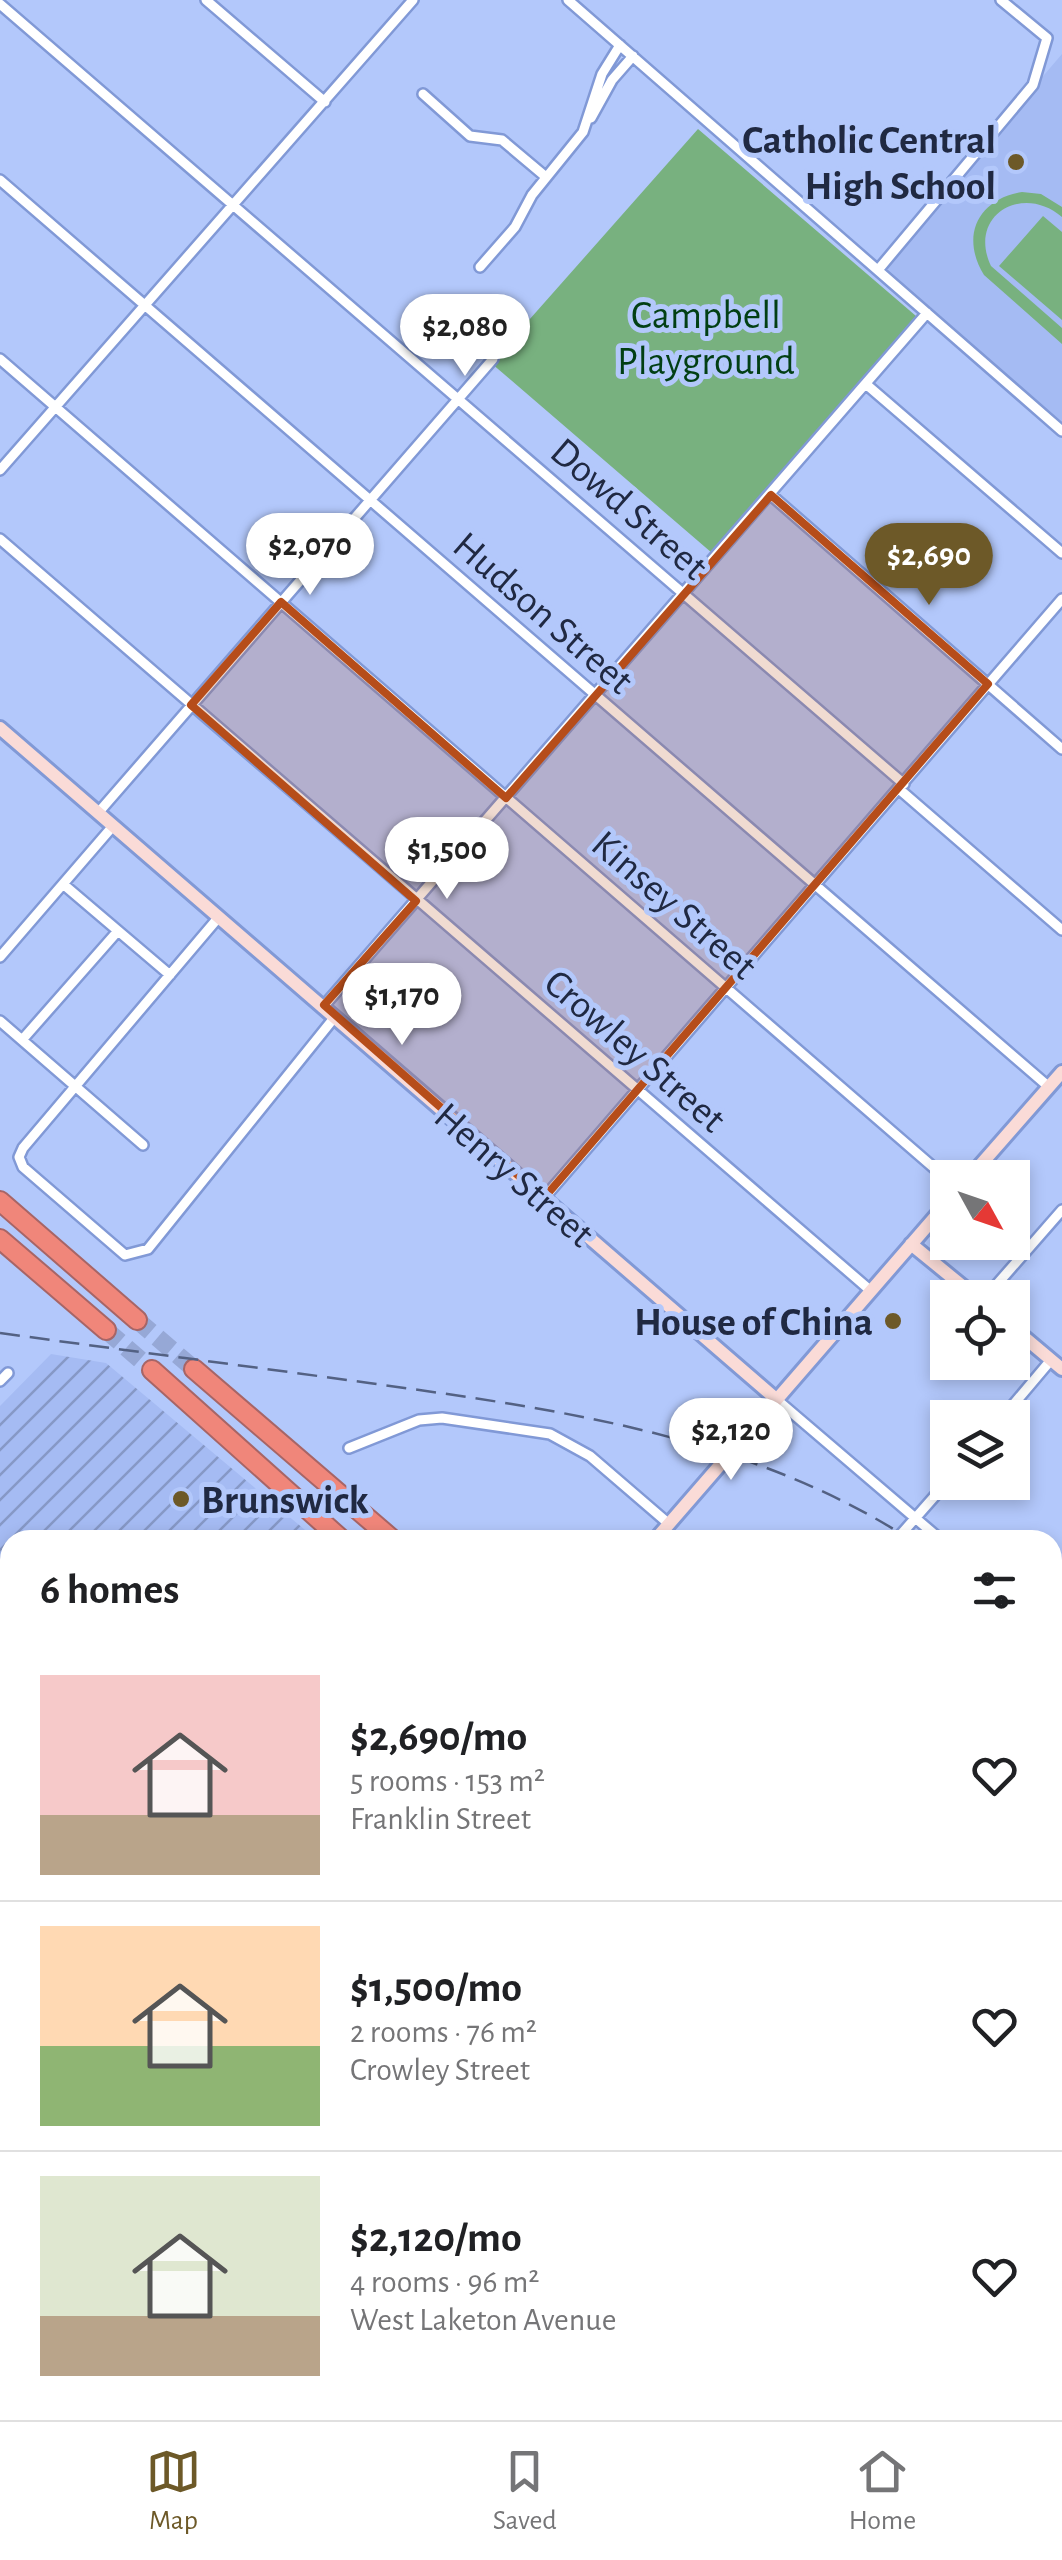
<!DOCTYPE html>
<html lang="en">
<head>
<meta charset="utf-8">
<style>
  :root { --surface:#fff; --page:#f2f2f2; --text:#202124; --muted:#757577; --line:#e0e0e0; --accent:#6d5928 }
  body { margin:0; font-family:"Alegreya Sans",sans-serif; background:var(--page); color:var(--text); height:100vh; display:flex; flex-direction:column; font-size:38px; white-space:nowrap }
  * { box-sizing:border-box; margin:0 }
  p { font-size:32px; color:var(--muted) }
  .icon { flex:none; width:55px; height:55px; fill:none; stroke:currentColor; stroke-width:2; stroke-linecap:round; stroke-linejoin:round }
  .map { position:relative; flex:1; overflow:hidden }
  .side { position:absolute; left:0px; top:1530px; width:1062px; height:890px; display:flex; flex-direction:column; background:var(--surface); border-radius:30px 30px 0 0; box-shadow:0 5px 15px #0003 }
  .side>* { flex:none }
  .needle { width:65px; rotate:130deg }
  .tools { position:absolute; left:930px; top:1160px; display:grid; gap:20px }
  .tools a { display:grid; place-items:center; width:100px; height:100px; border-radius:0px; background:var(--surface); box-shadow:0 5px 15px #0003; font-size:50px }
  .price { position:absolute; translate:-50% -85px; padding:0 22px; border-radius:35px; background:#fff; color:#222; font-size:32px; line-height:65px; filter:drop-shadow(0 2px 5px #0008) }
  .price::after { content:''; position:absolute; left:50%; top:60px; width:30px; height:22px; margin-left:-15px; background:inherit; clip-path:polygon(0 0,100% 0,50% 100%) }
  .price.current { background:var(--accent); color:#fff }
  ul { padding:0; list-style:none }
  li { display:flex; align-items:center; gap:30px; height:250px; padding:0 40px }
  li+li { border-top:2px solid var(--line) }
  li span { display:grid; place-items:center; flex:none; width:280px; height:200px; border-radius:0px; color:#555 }
  li>.icon { margin-inline-start:auto }
  span .icon { width:120px; height:120px; fill:#fffc; stroke-width:1 }
  li b { font-size:42px }
  h2 { display:flex; justify-content:space-between; align-items:center; height:120px; padding:0 40px; font-size:42px }
  .tab-bar { display:flex; justify-content:space-around; align-items:center; height:140px; border-top:2px solid var(--line); background:var(--surface); font-size:28px; color:var(--muted) }
  .tab-bar a { display:grid; justify-items:center; gap:5px }
  .tab-bar .current { color:var(--accent) }
  .map>svg:first-child { display:block }
  .built { fill:#a5bbf3 }
  .industrial { fill:url(#industrial-furrows) }
  .cemetery { fill:url(#cemetery-stones) }
  .park { fill:#78b17f }
  .lines { fill:none; stroke-linecap:round; stroke-linejoin:round }
  .highway-tunnel { stroke:#96a8d6; stroke-width:18; stroke-dasharray:18 9; stroke-linecap:butt }
  .street-casing { stroke:#8199d6; stroke-width:14 }
  .secondary-casing { stroke:#8199d6; stroke-width:18 }
  .highway-casing { stroke:#a76566; stroke-width:22 }
  .street { stroke:#fff; stroke-width:9 }
  .secondary { stroke:#fadbd7; stroke-width:12 }
  .highway { stroke:#f0867a; stroke-width:18 }
  .rail { stroke:#536183; stroke-width:2.5; stroke-dasharray:20 10; stroke-linecap:butt }
  .marked { fill:#b64d1a; fill-opacity:0.2; stroke:#b64d1a; stroke-width:8; stroke-linejoin:round }
  .poi-dot { fill:#6d5928; stroke:#b3c8fb; stroke-width:4 }
  .labels { text-anchor:middle; stroke-width:10; stroke-linejoin:round; paint-order:stroke }
  .poi-label { font-size:40px; font-weight:bold; fill:#202942; stroke:#b3c8fb; text-anchor:end }
  .park-label { font-size:40px; fill:#023f14; stroke:#b3c8fb }
  .street-label { font-size:40px; fill:#202942; stroke:#b3c8fb }
</style>
</head>
<body>
<div class="map">
<svg width="1062" height="2420" viewBox="0 0 1062 2420">
  <defs>
    <pattern id="industrial-furrows" width="10" height="10" patternUnits="userSpaceOnUse" patternTransform="scale(2.5)"><rect width="10" height="10" fill="#a5bbf3"/><path d="M-1 1l2-2M0 10L10 0M9 11l2-2" fill="none" stroke="#8698c6"/></pattern>
    <pattern id="cemetery-stones" width="16" height="16" patternUnits="userSpaceOnUse" patternTransform="scale(2.5)"><rect width="16" height="16" fill="#78b17f"/><path d="M2 7V4a2 2 0 0 1 4 0v3zM10 15v-3a2 2 0 0 1 4 0v3z" fill="#62906a"/></pattern>
  </defs>
  <rect width="100%" height="100%" fill="#b3c8fb"/>
  <path class="built" d="M1062,54v378l-184,-163z"/>
  <path class="industrial" d="M51,1354l55,9 211,177h-307v127l-10,-9v-252z"/>
  <path class="cemetery" d="M0,1697l10,9v363l-10,-9z"/>
  <path class="park" d="M698,129l218,187 -204,237 -221,-190z
    M1022,192l19,2 21,13v10c-39,-34 -95,-2 -71,49l71,62v16l-78,-69c-24,-39 -6,-76 38,-83z
    M1043,216l19,16v88l-63,-54z"/>
  <g class="lines">
    <path class="highway-tunnel" d="M137,1320l57,49
      M106,1330l46,40"/>
    <g class="street-casing">
      <path id="street" d="M206,0l119,102
        M568,0l494,431
        M1001,0l46,38
        M0,4l904,780
        M423,94l47,42 32,4 44,37
        M591,118l21,-38 21,-24
        M0,180l1049,907
        M480,267l35,-40 17,-32 51,-63 19,-58 18,-29
        M878,270l155,-185 14,-47
        M0,359l948,821
        M867,385l195,168
        M0,470l413,-470
        M771,495l291,254
        M0,539l871,752
        M899,789l163,141
        M98,813l395,-454
        M63,884l107,91
        M218,918l-195,230 -4,9 4,10 102,88 23,-6 186,-231
        M0,957l113,-131
        M322,1008l605,-695
        M0,1021l143,124
        M22,1040l95,-108
        M544,1198l518,-599
        M985,1298l77,-88
        M0,1381l8,-8
        M776,1399l165,141
        M1002,1418l49,-58
        M349,1448l70,-28 23,-2 108,16 40,22 79,68
        M896,1540l52,-59
        M1052,1645l10,-11
        M0,1677l10,9
        M1052,1933l10,-11
        M0,2080l10,9
        M0,2331l10,8
        M92,2410l12,10
        M383,2410l12,10
        M676,2410l12,10
        M631,2420l9,-10"/>
    </g>
    <g class="secondary-casing">
      <path id="secondary" d="M0,728l776,671
        M969,1178l93,-106
        M911,1244l66,54
        M1012,1327l50,42
        M655,1540l293,-338
        M1052,2221l10,-11
        M0,2304l10,-11
        M881,2420l9,-10"/>
    </g>
    <g class="highway-casing">
      <path id="highway" d="M0,1201l137,119
        M0,1239l106,91
        M194,1369l199,171
        M152,1370l190,170
        M1052,2111l10,8
        M1052,2158l10,7
        M1052,2197l10,6"/>
    </g>
    <use href="#street" class="street"/>
    <use href="#secondary" class="secondary"/>
    <use href="#highway" class="highway"/>
    <path class="rail" d="M0,1333c123,17 246,33 369,50 187,26 380,52 542,157
      M1052,1641l10,8"/>
  </g>
  <path class="marked" d="M771,495l217,189 -444,514 -220,-193 92,-104 -225,-196 90,-103 225,196z"/>
  <g class="poi-dot">
    <circle cx="1016" cy="162" r="10"/>
    <circle cx="893" cy="1321" r="10"/>
    <circle cx="181" cy="1499" r="10"/>
  </g>
  <g class="labels">
    <g class="poi-label">
      <text x="996" y="153">Catholic Central<tspan x="996" dy="46">High School</tspan></text>
      <text x="873" y="1335">House of China</text>
      <text x="201" y="1513" text-anchor="start">Brunswick</text>
    </g>
    <g class="park-label">
      <text x="706" y="328">Campbell<tspan x="706" dy="46">Playground</tspan></text>
    </g>
    <g class="street-label">
      <text transform="translate(630 508) rotate(41)" y="14">Dowd Street</text>
      <text transform="translate(544 612) rotate(41)" y="14">Hudson Street</text>
      <text transform="translate(675 904) rotate(41)" y="14">Kinsey Street</text>
      <text transform="translate(636 1050) rotate(41)" y="14">Crowley Street</text>
      <text transform="translate(515 1174) rotate(41)" y="14">Henry Street</text>
    </g>
  </g>
</svg>
<div class="tools">
<a><svg class="needle" viewBox="-14 -14 28 28"><path d="M0-13l5 13h-10z" fill="#e53935"/><path d="M0 13l5-13h-10z" fill="#757577"/></svg></a>
<a><svg class="icon" aria-label="locate" viewBox="0 0 24 24"><circle cx="12" cy="12" r="6"/><path d="M12 2v4M12 18v4M2 12h4M18 12h4"/></svg></a>
<a><svg class="icon" aria-label="layers" viewBox="0 0 24 24"><path d="M12 4l9 5-9 5-9-5zM3 14l9 5 9-5"/></svg></a>
</div>
<b class="price" style="left:465px;top:379px">$2,080</b>
<b class="price" style="left:310px;top:598px">$2,070</b>
<b class="price current" style="left:929px;top:608px">$2,690</b>
<b class="price" style="left:447px;top:902px">$1,500</b>
<b class="price" style="left:402px;top:1048px">$1,170</b>
<b class="price" style="left:731px;top:1483px">$2,120</b>
<section class="side">
<h2>6 homes<svg class="icon" aria-label="filters" viewBox="0 0 24 24"><path d="M4 7h16M4 17h16"/><circle cx="9" cy="7" r="2"/><circle cx="15" cy="17" r="2"/></svg></h2>
<ul>
<li><span style="background:linear-gradient(#f6c9c9 70%,#b9a48a 0)"><svg class="icon" aria-label="home" viewBox="0 0 24 24"><path d="M3 11l9-7 9 7M6 9v11h12V9"/></svg></span><div><b>$2,690/mo</b><p>5 rooms · 153 m²</p><p>Franklin Street</p></div><svg class="icon" aria-label="heart" viewBox="0 0 24 24"><path d="M12 20l-8-8c-3-5 5-10 8-4 3-6 11-1 8 4z"/></svg></li>
<li><span style="background:linear-gradient(#ffd9b3 60%,#8fb573 0)"><svg class="icon" aria-label="home" viewBox="0 0 24 24"><path d="M3 11l9-7 9 7M6 9v11h12V9"/></svg></span><div><b>$1,500/mo</b><p>2 rooms · 76 m²</p><p>Crowley Street</p></div><svg class="icon" aria-label="heart" viewBox="0 0 24 24"><path d="M12 20l-8-8c-3-5 5-10 8-4 3-6 11-1 8 4z"/></svg></li>
<li><span style="background:linear-gradient(#dfe7d0 70%,#b9a48a 0)"><svg class="icon" aria-label="home" viewBox="0 0 24 24"><path d="M3 11l9-7 9 7M6 9v11h12V9"/></svg></span><div><b>$2,120/mo</b><p>4 rooms · 96 m²</p><p>West Laketon Avenue</p></div><svg class="icon" aria-label="heart" viewBox="0 0 24 24"><path d="M12 20l-8-8c-3-5 5-10 8-4 3-6 11-1 8 4z"/></svg></li>
</ul>
</section>
</div>
<nav class="tab-bar">
<a class="current"><svg class="icon" aria-label="map" viewBox="0 0 24 24"><path d="M3 6l6-2 6 2 6-2v14l-6 2-6-2-6 2zM9 4v14M15 6v14"/></svg>Map</a>
<a><svg class="icon" aria-label="saved" viewBox="0 0 24 24"><path d="M7 4h10v16l-5-4-5 4z"/></svg>Saved</a>
<a><svg class="icon" aria-label="home" viewBox="0 0 24 24"><path d="M3 11l9-7 9 7M6 9v11h12V9"/></svg>Home</a>
</nav>
</body>
</html>
